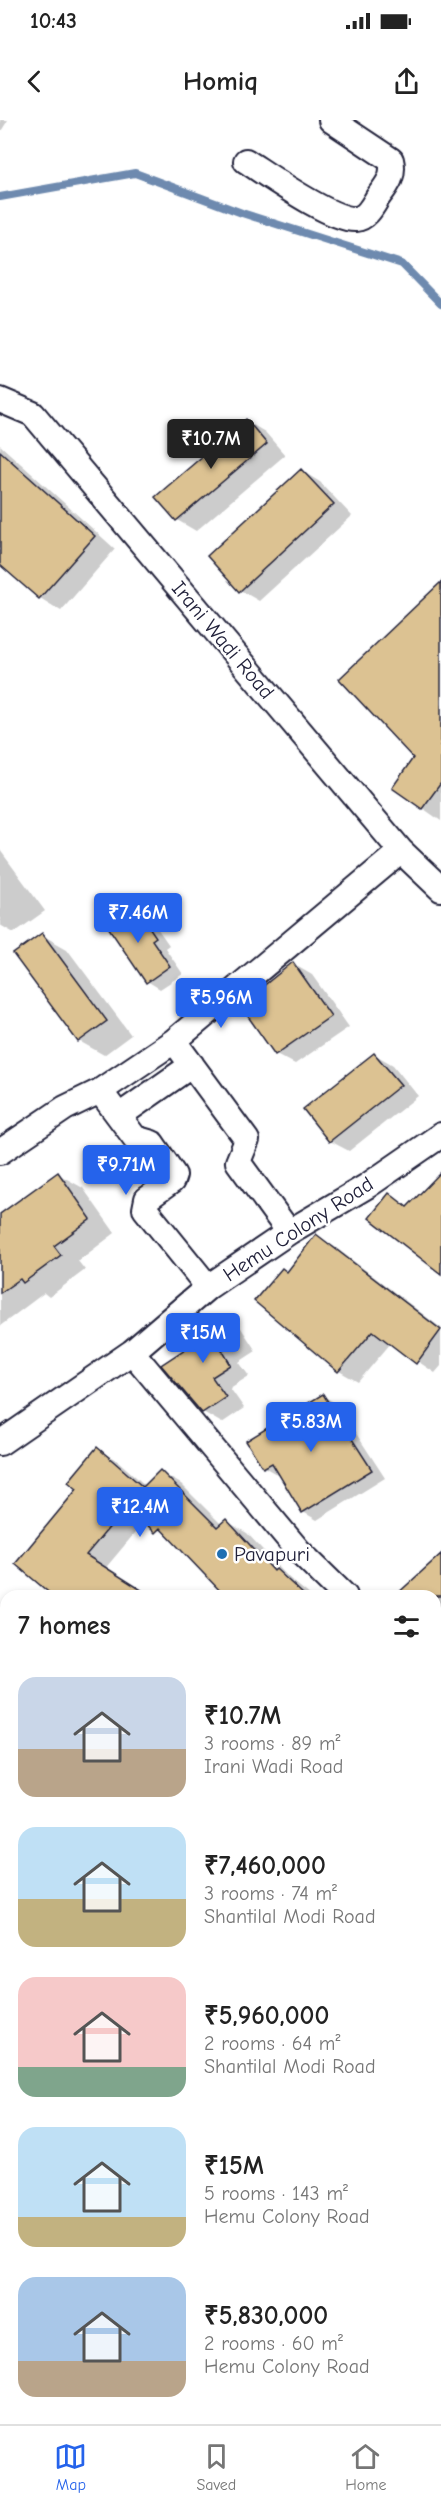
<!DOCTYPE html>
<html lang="en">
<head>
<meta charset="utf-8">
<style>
  :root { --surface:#fff; --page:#f6f6f6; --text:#222; --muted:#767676; --line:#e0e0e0; --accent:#2563eb }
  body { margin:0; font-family:"Comic Neue",sans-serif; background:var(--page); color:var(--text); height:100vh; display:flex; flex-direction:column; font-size:22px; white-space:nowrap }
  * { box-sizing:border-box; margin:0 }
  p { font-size:20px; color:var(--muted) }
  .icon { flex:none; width:33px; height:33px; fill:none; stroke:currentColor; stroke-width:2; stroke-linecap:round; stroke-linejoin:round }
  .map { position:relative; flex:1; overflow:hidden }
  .side { position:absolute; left:0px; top:1470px; width:441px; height:834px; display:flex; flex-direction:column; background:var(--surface); border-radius:18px 18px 0 0; box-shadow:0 3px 9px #0003 }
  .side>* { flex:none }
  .price { position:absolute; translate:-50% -51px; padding:0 14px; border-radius:6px; background:var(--accent); color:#fff; font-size:20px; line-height:39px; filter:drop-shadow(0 2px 3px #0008) }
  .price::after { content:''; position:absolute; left:50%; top:36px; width:18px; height:14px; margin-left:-9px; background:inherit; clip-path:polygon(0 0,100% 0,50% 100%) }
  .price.selected { background:#222; color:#fff }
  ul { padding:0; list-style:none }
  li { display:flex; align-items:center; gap:18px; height:150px; padding:0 18px }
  li span { display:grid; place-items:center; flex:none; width:168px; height:120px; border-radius:18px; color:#555 }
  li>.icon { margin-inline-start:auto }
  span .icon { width:72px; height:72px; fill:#fffc; stroke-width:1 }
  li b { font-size:26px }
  h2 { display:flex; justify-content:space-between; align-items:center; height:72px; padding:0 18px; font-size:26px }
  .status { display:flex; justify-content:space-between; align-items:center; height:42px; padding:0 30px; background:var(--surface); direction:ltr }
  .status svg { height:16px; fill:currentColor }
  header { display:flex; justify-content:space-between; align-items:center; height:78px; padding:0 18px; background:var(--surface); font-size:27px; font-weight:600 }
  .dock { display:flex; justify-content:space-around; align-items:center; height:84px; border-top:2px solid var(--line); background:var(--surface); font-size:16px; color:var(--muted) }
  .dock a { display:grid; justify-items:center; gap:3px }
  .dock .selected { color:var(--accent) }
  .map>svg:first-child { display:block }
  .shadow { fill:#0003 }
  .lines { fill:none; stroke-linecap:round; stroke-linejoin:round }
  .stream { stroke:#6e8aaf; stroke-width:8 }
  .building { fill:#dcc292; stroke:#22223b; stroke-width:1.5 }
  .service-casing { stroke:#22223b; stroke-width:16 }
  .minor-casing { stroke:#22223b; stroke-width:28 }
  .tertiary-casing { stroke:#22223b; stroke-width:34 }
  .service { stroke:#fff; stroke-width:12 }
  .minor { stroke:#fff; stroke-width:24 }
  .tertiary { stroke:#fff; stroke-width:30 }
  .poi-dot { fill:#1f6fb2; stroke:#fff; stroke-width:2 }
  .labels { text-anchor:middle; stroke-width:5; stroke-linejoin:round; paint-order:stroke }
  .street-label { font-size:21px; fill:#22223b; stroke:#fff }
  .poi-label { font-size:21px; fill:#22223b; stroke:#fff; text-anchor:start }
</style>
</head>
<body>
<div class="status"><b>10:43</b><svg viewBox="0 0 49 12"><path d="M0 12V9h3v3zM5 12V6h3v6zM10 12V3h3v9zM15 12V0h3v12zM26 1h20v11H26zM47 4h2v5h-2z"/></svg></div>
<header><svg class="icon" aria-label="back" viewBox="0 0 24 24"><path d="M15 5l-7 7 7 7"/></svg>Homiq<svg class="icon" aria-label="share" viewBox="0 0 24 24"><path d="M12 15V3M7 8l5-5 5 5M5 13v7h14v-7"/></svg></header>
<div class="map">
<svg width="441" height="2304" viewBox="0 0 441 2304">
  <rect width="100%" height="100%" fill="#fff"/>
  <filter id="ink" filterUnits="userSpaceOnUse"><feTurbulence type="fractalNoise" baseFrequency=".0167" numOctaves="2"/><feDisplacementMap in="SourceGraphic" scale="12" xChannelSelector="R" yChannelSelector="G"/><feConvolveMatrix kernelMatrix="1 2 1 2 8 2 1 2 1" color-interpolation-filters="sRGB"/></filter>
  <g filter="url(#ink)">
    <path class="shadow" d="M0,0h8l-8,13z
      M246,301l19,11 20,23 -89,76 -19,-11z
      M0,325l115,104 -54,62 -21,-13 -40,-35z
      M302,351l18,11 32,34 -93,85 -19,-11z
      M441,474v227l-47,-33 21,-31z
      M0,730l45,61 -31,22 -14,-8z
      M123,790l15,9 3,-2 14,8 14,20 -4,3 18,26 -23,15 -13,-8z
      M42,815l25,14 64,86 -27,20 -25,-14z
      M293,844l19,11 37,52 -54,37 -19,-10z
      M374,934l19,11 25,31 -69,55 -19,-10z
      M58,1054l25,14 32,45 -37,28 7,9 -36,27 -5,-4 -44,33v-110z
      M317,1116l18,11 106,81v38l-6,7 -44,-30 -33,39 -19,-11 -82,-70 32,-28z
      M223,1197l18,11 15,23 -17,11 10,14 -19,12 14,20 -22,15 -19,-11 -10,-66z
      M323,1276l14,8 48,74 -68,42 -14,-8 -23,-38 -2,1 -14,-8z
      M97,1329l21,12 28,25 14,-14 21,12 41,41 4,-4 21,12 42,45 22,18h-84l-77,-81 -68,81h-25l22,-107z
      M441,1436v82l-6,-6v-36h-32z
      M6,1533v55l-6,-5v-44z
      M435,1620l6,4v151l-6,-3z
      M0,1692l6,7v131l-6,6z
      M435,1788h6v57l-6,-1z
      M0,1877h6v77l-6,-4z
      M435,1883l6,3v418h-34l-10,-6h38v-117l4,-17 -4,5z
      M0,2002l6,4v27l-6,9z
      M0,2275l6,4v19h32l4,6h-42z
      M261,2298h64l9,6h-63z"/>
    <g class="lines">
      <path class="stream" d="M0,77l135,-24 107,40 160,51 39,40"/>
    </g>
    <path class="building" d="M246,299l21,25 -91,77 -21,-24z
      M0,331l95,85 -56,63 -39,-34z
      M301,349l33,35 -95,88 -32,-36z
      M441,462v201l-19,26 -30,-21 21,-30 -74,-79z
      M123,788l10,13 8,-6 15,22 -4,3 18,26 -24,17 -42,-62z
      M42,813l65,88 -29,21 -65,-88z
      M293,842l38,54 -56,39 -35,-50z
      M374,933l27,32 -72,57 -26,-33z
      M58,1052l33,47 -37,27 7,9 -38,28 -3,-4 -20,14v-79z
      M441,1052v102l-72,-56 20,-25 18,14z
      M316,1114l125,96 -25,34 -43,-33 -35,41 -84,-71 28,-33 5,4z
      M222,1196l16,24 -16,10 9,15 -19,12 14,20 -24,16 -41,-48 30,-20 -4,-6z
      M323,1274l49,76 -70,43 -30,-50 -9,5 -17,-27z
      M97,1327l46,40 17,-17 57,57 9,-8 48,52 2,-2 29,27h-80l-65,-68 -5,5 -27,-28 -42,50 65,41h-98l-38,-32 62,-75 -9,-7z
      M441,1434v42h-46z"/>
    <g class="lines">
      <g class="service-casing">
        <path id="service" d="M435,1845h6"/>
      </g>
      <g class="minor-casing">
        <path id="minor" d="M246,41c22,14 86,60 110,58 11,-1 17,-14 22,-22 9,-12 17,-21 13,-37l-60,-40
          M0,280l33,14 368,437 40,38
          M174,921l73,99 -9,22 51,70
          M100,971l35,47 17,5 22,32 -2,6 -25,18 -2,10 63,78
          M119,996l73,-51
          M0,1032l65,-44 35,-17 74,-50 227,-190
          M132,1232l166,198 47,46
          M0,1323l132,-91 76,-65 81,-55 78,-46 74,-51
          M435,1566l6,5"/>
      </g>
      <g class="tertiary-casing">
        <path id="tertiary" d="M0,1643l6,6
          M0,2057l6,-10
          M0,2194l6,4
          M0,2229l6,4
          M107,2298l10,6
          M157,2298l9,6"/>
      </g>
      <use href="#service" class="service"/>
      <use href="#minor" class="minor"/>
      <use href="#tertiary" class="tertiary"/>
    </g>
  </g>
  <circle class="poi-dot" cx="222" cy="1434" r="6"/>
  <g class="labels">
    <g class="street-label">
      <text transform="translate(223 520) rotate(50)" y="7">Irani Wadi Road</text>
      <text transform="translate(298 1109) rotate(-33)" y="7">Hemu Colony Road</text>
    </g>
    <g class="poi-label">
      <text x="234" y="1441">Pavapuri</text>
    </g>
  </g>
</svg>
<b class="price selected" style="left:211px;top:350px">₹10.7M</b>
<b class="price" style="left:138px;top:824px">₹7.46M</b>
<b class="price" style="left:221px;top:909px">₹5.96M</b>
<b class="price" style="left:126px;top:1076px">₹9.71M</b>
<b class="price" style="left:203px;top:1244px">₹15M</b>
<b class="price" style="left:311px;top:1333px">₹5.83M</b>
<b class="price" style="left:140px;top:1418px">₹12.4M</b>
<section class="side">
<h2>7 homes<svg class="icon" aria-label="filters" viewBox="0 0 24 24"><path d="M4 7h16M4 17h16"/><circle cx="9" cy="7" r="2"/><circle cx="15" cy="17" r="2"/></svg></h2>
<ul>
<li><span style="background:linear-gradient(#c9d6e8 60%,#b9a48a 0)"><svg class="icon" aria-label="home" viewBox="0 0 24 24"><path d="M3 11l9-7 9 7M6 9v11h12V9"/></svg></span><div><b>₹10.7M</b><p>3 rooms · 89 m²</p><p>Irani Wadi Road</p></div></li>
<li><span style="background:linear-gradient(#bfe0f5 60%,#c2b280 0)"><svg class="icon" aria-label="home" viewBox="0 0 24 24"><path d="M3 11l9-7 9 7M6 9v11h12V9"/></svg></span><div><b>₹7,460,000</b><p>3 rooms · 74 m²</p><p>Shantilal Modi Road</p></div></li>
<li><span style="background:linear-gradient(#f6c9c9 75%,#7fa58c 0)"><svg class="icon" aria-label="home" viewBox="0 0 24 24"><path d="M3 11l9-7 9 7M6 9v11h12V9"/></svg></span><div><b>₹5,960,000</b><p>2 rooms · 64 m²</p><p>Shantilal Modi Road</p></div></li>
<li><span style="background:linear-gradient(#bfe0f5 75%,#c2b280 0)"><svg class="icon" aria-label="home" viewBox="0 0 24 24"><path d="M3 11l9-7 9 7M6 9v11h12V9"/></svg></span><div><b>₹15M</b><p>5 rooms · 143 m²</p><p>Hemu Colony Road</p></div></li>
<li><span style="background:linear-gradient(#a9c7e8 70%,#b9a48a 0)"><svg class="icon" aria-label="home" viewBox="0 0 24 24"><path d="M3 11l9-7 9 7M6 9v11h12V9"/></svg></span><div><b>₹5,830,000</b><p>2 rooms · 60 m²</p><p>Hemu Colony Road</p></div></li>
</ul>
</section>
</div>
<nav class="dock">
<a class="selected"><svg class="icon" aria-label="map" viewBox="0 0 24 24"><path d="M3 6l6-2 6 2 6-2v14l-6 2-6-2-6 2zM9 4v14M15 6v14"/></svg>Map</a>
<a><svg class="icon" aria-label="saved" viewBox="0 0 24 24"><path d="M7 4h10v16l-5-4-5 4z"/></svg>Saved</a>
<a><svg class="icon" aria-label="home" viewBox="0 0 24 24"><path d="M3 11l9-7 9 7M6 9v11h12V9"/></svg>Home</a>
</nav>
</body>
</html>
